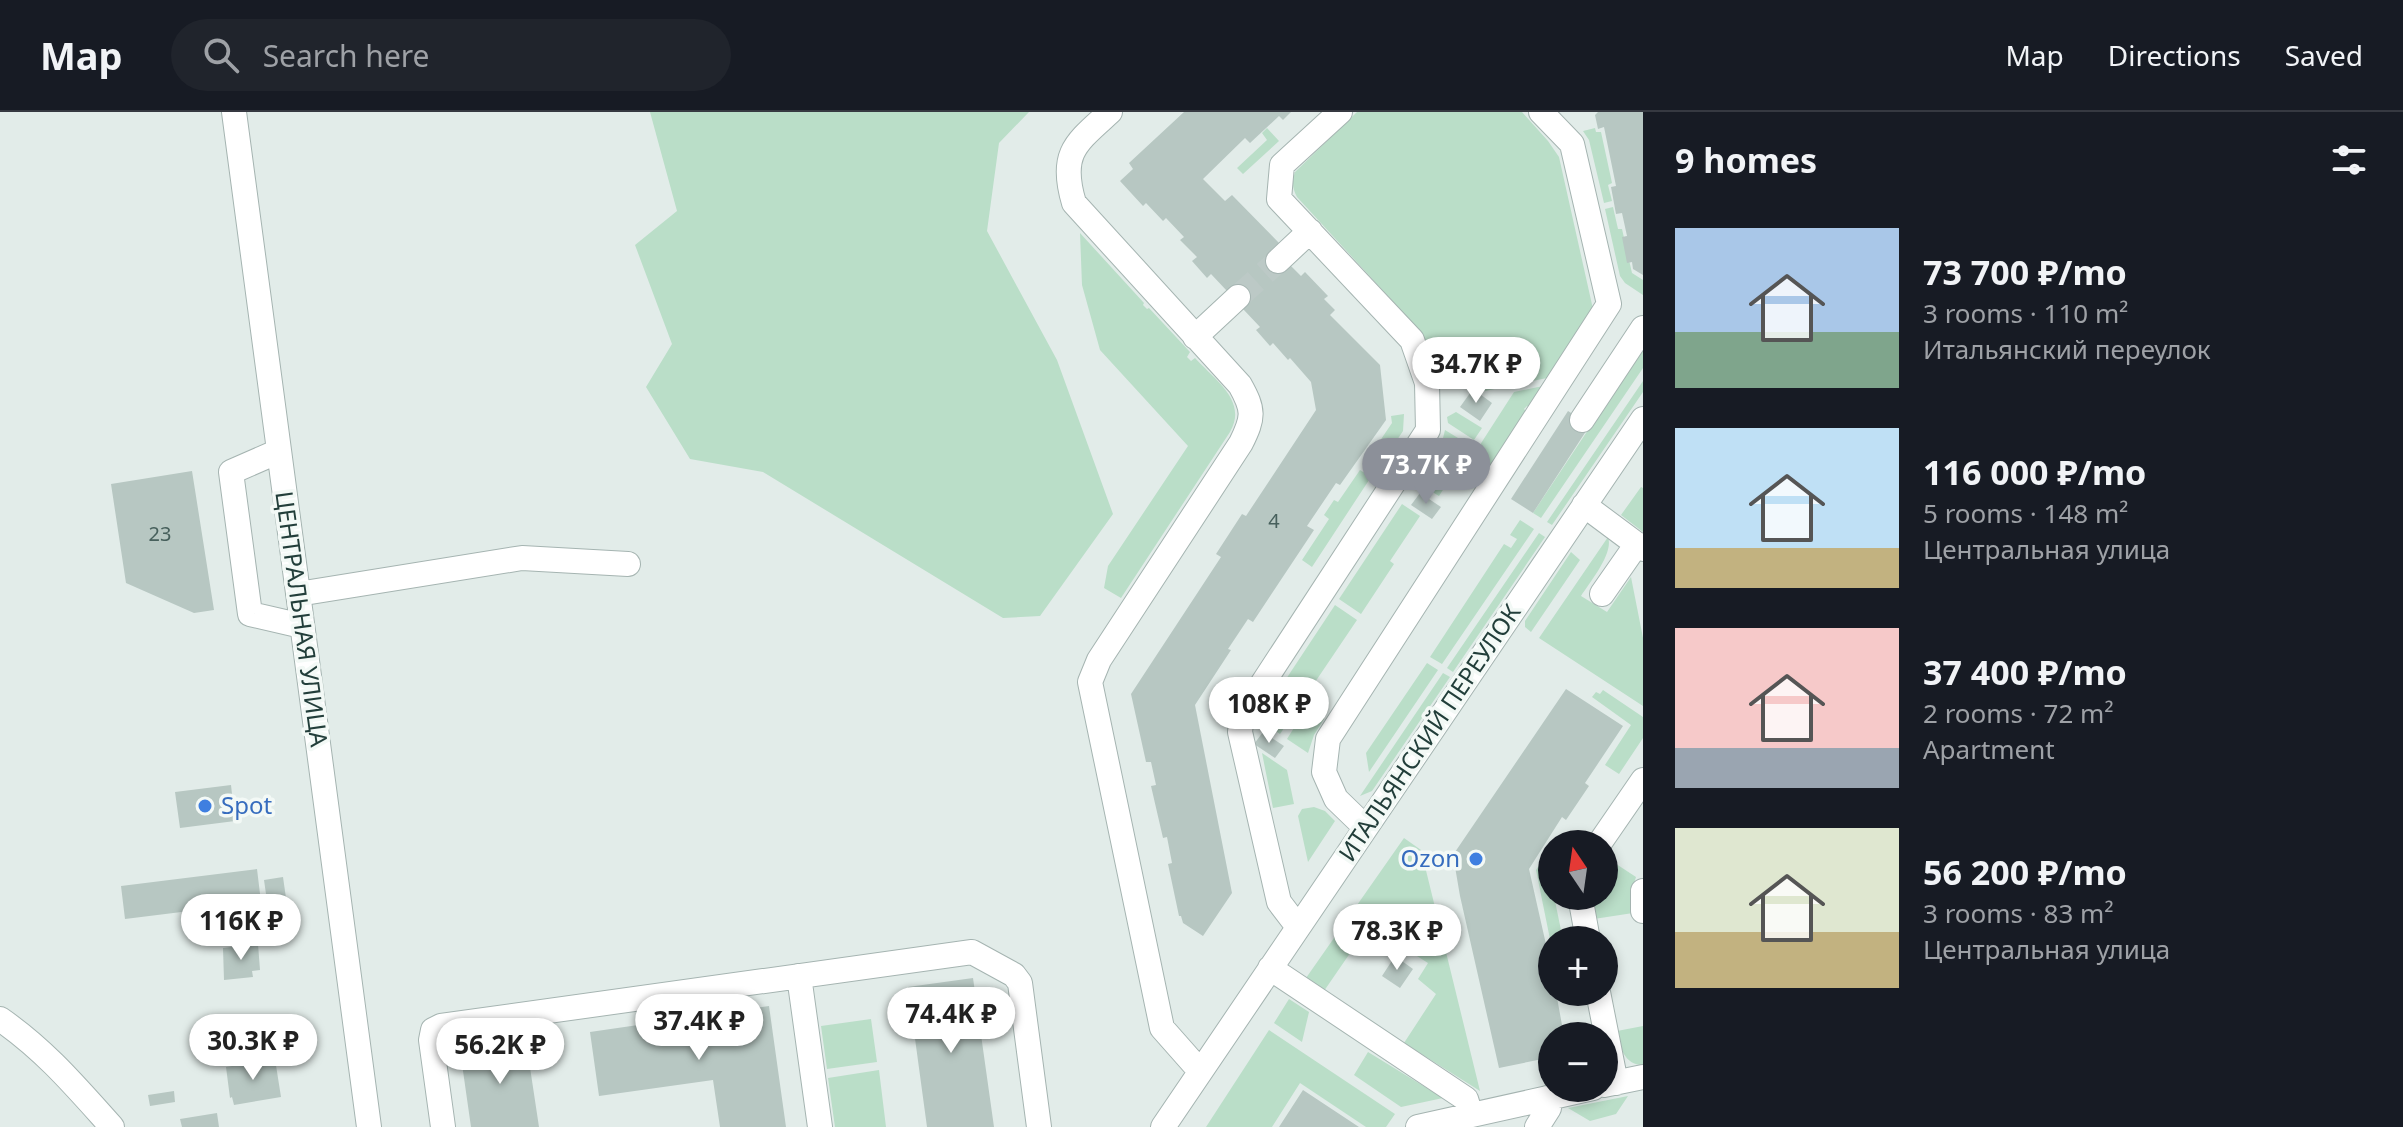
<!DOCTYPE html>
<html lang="en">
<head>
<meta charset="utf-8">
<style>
  :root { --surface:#171b24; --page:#20242c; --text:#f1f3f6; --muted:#9ea1a6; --line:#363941; --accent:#8c9099 }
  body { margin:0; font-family:"Noto Sans",sans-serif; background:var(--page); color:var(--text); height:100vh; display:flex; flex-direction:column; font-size:30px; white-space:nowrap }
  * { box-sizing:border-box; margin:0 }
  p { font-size:26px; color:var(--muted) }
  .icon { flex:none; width:44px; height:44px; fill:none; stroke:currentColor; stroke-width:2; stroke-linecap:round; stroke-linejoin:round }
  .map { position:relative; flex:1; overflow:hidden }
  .details { display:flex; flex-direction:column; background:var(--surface); width:760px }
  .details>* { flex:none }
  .needle { width:52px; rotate:347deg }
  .buttons { position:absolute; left:1538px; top:718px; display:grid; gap:16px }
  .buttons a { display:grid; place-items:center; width:80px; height:80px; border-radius:50%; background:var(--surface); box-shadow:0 4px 12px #0003; font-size:40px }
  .price { position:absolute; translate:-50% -68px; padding:0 18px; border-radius:28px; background:#fff; color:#222; font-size:26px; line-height:52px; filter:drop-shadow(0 2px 4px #0008) }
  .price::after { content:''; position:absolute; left:50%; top:48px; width:24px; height:18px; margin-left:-12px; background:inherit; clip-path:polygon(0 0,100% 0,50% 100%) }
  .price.on { background:var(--accent); color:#fff }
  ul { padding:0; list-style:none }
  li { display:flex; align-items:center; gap:24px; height:200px; padding:0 32px }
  li span { display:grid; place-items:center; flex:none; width:224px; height:160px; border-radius:0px; color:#555 }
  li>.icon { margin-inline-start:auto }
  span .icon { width:96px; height:96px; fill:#fffc; stroke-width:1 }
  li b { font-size:34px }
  h2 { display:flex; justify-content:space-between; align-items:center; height:96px; padding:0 32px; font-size:34px }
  header { display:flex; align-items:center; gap:48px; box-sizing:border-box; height:112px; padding:0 40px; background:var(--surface); border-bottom:2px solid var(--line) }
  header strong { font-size:38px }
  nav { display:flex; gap:44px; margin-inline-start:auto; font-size:28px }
  .search { width:560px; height:72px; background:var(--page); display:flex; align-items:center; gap:20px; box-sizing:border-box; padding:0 28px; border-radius:44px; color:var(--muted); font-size:30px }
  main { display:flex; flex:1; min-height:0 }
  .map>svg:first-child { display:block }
  .green { fill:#badec8 }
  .building { fill:#b7c7c2 }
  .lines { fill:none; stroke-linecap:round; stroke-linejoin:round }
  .minor-tunnel { stroke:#bcc9c6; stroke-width:24; stroke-dasharray:24 12; stroke-linecap:butt }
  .minor-casing { stroke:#a5b4b1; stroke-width:26 }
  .minor { stroke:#fff; stroke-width:24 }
  .shop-dot { fill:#3f7fe0; stroke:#f3f9f6; stroke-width:3 }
  .labels { text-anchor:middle; stroke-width:7; stroke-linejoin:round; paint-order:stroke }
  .number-label { font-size:20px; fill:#47605c }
  .street-label { font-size:24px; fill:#223e3a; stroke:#f3f9f6 }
  .shop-label { font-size:24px; fill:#366cbe; stroke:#f3f9f6; text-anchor:start }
</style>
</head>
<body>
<header>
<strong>Map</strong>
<div class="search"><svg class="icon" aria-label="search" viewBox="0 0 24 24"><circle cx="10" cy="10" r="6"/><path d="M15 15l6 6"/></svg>Search here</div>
<nav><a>Map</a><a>Directions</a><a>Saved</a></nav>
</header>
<main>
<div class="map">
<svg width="1643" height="1015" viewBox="0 0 1643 1015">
  <rect width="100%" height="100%" fill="#e2ece9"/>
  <path class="green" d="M650,0h379l-30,31 -12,88 70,129 56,154 -73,102 -37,2 -240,-146 -73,-13 -44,-72 26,-43 -37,-99 42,-34z
    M1357,0h165l26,29 11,16 34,152 -46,69 -62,13 -18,-13 -5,5 -9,-6 -14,-2c-9,-11 -9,-29 -19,-44l-123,-134c-5,-9 -5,-16 -2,-25z
    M1267,16l12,13 -36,33 -6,-6 30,-28 -5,-7z
    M1595,16l1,4h5l11,51 -4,2 4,16 -8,2 -15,-63 -6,-9z
    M1613,95l5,22h4l10,44 11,7v15l-18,-12 -5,-7 -15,-67z
    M1080,121l64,70 -1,2 4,4 2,-1 41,44 -3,5 4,4 4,-3c20,22 53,43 35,74l-109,166 -17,-10 4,-22 80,-120 -88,-96 -18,-65z
    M1643,235v21l-102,150 -8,-5z
    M1643,269v11l-91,133 -5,-3z
    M1543,274l-14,21 -2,-1 -3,3 2,2 -36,57 -10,4 -13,-7 47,-73z
    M1456,300l26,16 -8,12 -26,-17 -1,-6z
    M1404,302l-1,17 -20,30 -15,-9 1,-3 4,2 19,-28 -1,-7z
    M1445,318l26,16 -32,50 -23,-14 26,-40z
    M1360,358l11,7 -59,90 -10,-7 27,-41 -5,-4 10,-15 4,2z
    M1641,375l2,1v44l-22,-17z
    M1402,392l18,12 -30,45 4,3 -33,50 -22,-15z
    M1520,408l14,9 -92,135 -12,-7 74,-113 7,4 6,-9 -7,-4z
    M1539,421l6,4 -92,135 -6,-4z
    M1608,425c6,16 -18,45 -27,59l26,16 24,-35 12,61v68l-104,-68z
    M1571,440l9,8 -49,72 -6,-5v-6z
    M1335,493l22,15 -77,114 -21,-14z
    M1427,551l11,7 -69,102 -3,-19z
    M1443,561l7,4 -78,114 -12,5z
    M1603,578l40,27v21l-24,36 -14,-9 26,-40 -39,-28 4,-5 4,2z
    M1310,590l11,8 3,9 -10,16 -6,18 -21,-14z
    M1262,641l25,17 7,34 -21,4z
    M1314,695l11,4 10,10 -27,41 -10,-46 4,-7z
    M1404,726l17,12 59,241 -76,-48 32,-49 -18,-15 10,-16 -38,-24 -10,17 -23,-13 -33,48 -18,-13z
    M1549,738l3,2v22l-2,3 2,19h2l9,44h-11v9l-16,-79z
    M1604,744l32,21 -5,16 2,20 -39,6 -3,-23h13z
    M1289,887l20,13 -7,30 -28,-19z
    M871,907l6,43 -50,7 -6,-43z
    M1643,914v39c-19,0 -23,-18 -26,-34z
    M1269,918l126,84 -9,13h-20l-66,-44 -28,44h-66z
    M1368,940l75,46 -42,9 -47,-32z
    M879,958l7,57h-51l-7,-49z
    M1628,984l-12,18 -26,7 -22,-13z"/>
  <path class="building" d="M1184,0h107l-8,8 -4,-4 -29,27 -5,-5 -42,41 22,22 7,-6 47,48 -10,9 17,17 4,-4 11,11 4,-4 23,24 -4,3 11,11 -5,5 50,50 6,55 -46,65 -4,-2 -29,43 7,4 -61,92 -5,-3 -20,30 3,1 -36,55 37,188 -29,43 -20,-13 -2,-7h-2l-11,-52 4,-1 -5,-26 -4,1 -12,-52 5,-1 -5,-23h-5l-15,-68 90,-137 -5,-3 26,-40 4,2 70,-106 -5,-28 -21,-24 -2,2 -15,-17 -3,3 -14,-16 4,-3 -17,-18 3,-3 -19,-15 -16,-17 -4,4 -15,-17 5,-4 -17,-17 4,-3 -18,-19 -3,3 -17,-18 -3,3 -23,-25 13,-12 -4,-6z
    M1598,0h45v163l-10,-6 -1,-7 -5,1 -5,-26 5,-1 -5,-23 -6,1 -5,-27 5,-1 -12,-59 -6,2 -3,-14z
    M1473,277l19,14 -12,18 -20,-14z
    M1568,299l22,14 -57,88 -22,-14z
    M192,359l22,139 -20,3 -68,-30 -15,-99z
    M1420,381l21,14 -9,12 -21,-14z
    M1566,577l57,37 -38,57 4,3 -23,34 -4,-3 -33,52 23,102v21h4l8,44h-12v21l-53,11 -39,-172 -7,-41z
    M1263,620l21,14 -9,12 -21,-14z
    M231,673l4,36 -55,7 -5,-36z
    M257,757l4,33 -136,17 -4,-33z
    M283,765l3,21 -19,3 -3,-21z
    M258,832l2,26 -8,1 1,6 -29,3 -1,-32z
    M1395,844l18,13 -13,19 -18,-12z
    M973,866l21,149h-67l-19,-140z
    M769,894l17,121h-66l-7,-47 -114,16 -9,-64z
    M526,929l13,86h-68l-11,-77z
    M275,947l6,38 -47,8 -2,-8 -2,1 -4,-31z
    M1303,978l56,37h-80z
    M174,979l1,11 -25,4 -2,-11z
    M217,1001l2,14h-37l-2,-8z"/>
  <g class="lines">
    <path class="minor-tunnel" d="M1238,185l40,-36"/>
    <g class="minor-casing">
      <path id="minor" d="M234,0l135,1015
        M1110,0c-34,31 -51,41 -36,91l166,182c14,25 14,32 1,58l-142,217 -9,22 72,346 38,43
        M1278,149l32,-30
        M1195,225l43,-40
        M1582,308l61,-92
        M279,339l-48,21 19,142 52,12
        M1584,393l59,44
        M298,482l224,-36 106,6
        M1602,482l35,-50
        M1365,715l-29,-28 -12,-27 4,-33 281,-435 -37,-160 -31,-32
        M1599,732l44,-64
        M1643,779v20
        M1580,784l8,44
        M1298,815l-19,-25 -39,-170 2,-17 186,-285 -1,-47 -15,-43 -133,-141 3,-34 58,-53
        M1270,856l196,131 5,16
        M799,864l21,151
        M1598,880l18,91
        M0,907c45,31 76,68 112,108
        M1604,973l39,-8
        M443,1015l-12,-87 2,-10 8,-4 531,-74 42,23 6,8 19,144
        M1163,1015l480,-708
        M1418,1015l175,-39
        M1537,1015l12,-19 -2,-10"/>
    </g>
    <use href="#minor" class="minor"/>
  </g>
  <g class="shop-dot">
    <circle cx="205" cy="694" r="8"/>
    <circle cx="1476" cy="747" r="8"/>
  </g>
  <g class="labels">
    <g class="number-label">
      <text x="1274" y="416">4</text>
      <text x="160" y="429">23</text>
    </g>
    <g class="street-label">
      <text transform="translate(301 507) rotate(82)" y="8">ЦЕНТРАЛЬНАЯ УЛИЦА</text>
      <text transform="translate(1430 621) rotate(-56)" y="8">ИТАЛЬЯНСКИЙ ПЕРЕУЛОК</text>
    </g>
    <g class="shop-label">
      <text x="221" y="702">Spot</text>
      <text x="1460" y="755" text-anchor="end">Ozon</text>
    </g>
  </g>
</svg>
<div class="buttons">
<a><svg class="needle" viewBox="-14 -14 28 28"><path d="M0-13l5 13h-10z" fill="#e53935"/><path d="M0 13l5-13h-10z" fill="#9ea1a6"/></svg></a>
<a>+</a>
<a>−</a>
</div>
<b class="price" style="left:1476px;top:293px">34.7K ₽</b>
<b class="price on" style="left:1426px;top:394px">73.7K ₽</b>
<b class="price" style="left:1269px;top:633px">108K ₽</b>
<b class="price" style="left:241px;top:850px">116K ₽</b>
<b class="price" style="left:1397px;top:860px">78.3K ₽</b>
<b class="price" style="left:951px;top:943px">74.4K ₽</b>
<b class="price" style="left:699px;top:950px">37.4K ₽</b>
<b class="price" style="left:253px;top:970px">30.3K ₽</b>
<b class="price" style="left:500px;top:974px">56.2K ₽</b>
</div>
<section class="details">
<h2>9 homes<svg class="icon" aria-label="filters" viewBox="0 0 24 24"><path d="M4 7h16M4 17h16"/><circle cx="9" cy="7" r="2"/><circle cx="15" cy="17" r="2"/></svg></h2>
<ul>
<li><span style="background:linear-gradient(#a9c7e8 65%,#7fa58c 0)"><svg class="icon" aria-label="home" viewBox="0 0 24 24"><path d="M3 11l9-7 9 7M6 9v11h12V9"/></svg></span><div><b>73 700 ₽/mo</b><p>3 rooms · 110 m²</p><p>Итальянский переулок</p></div></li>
<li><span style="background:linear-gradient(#bfe0f5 75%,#c2b280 0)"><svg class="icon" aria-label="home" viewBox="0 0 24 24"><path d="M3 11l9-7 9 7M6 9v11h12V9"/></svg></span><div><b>116 000 ₽/mo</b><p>5 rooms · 148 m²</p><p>Центральная улица</p></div></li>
<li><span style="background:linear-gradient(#f6c9c9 75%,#9aa5b1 0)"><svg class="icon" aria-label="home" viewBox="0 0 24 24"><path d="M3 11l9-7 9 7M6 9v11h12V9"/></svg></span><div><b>37 400 ₽/mo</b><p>2 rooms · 72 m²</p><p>Apartment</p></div></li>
<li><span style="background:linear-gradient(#dfe7d0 65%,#c2b280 0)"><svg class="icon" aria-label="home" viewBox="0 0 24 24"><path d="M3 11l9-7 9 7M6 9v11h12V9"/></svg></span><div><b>56 200 ₽/mo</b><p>3 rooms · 83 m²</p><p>Центральная улица</p></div></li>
</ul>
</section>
</main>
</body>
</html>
